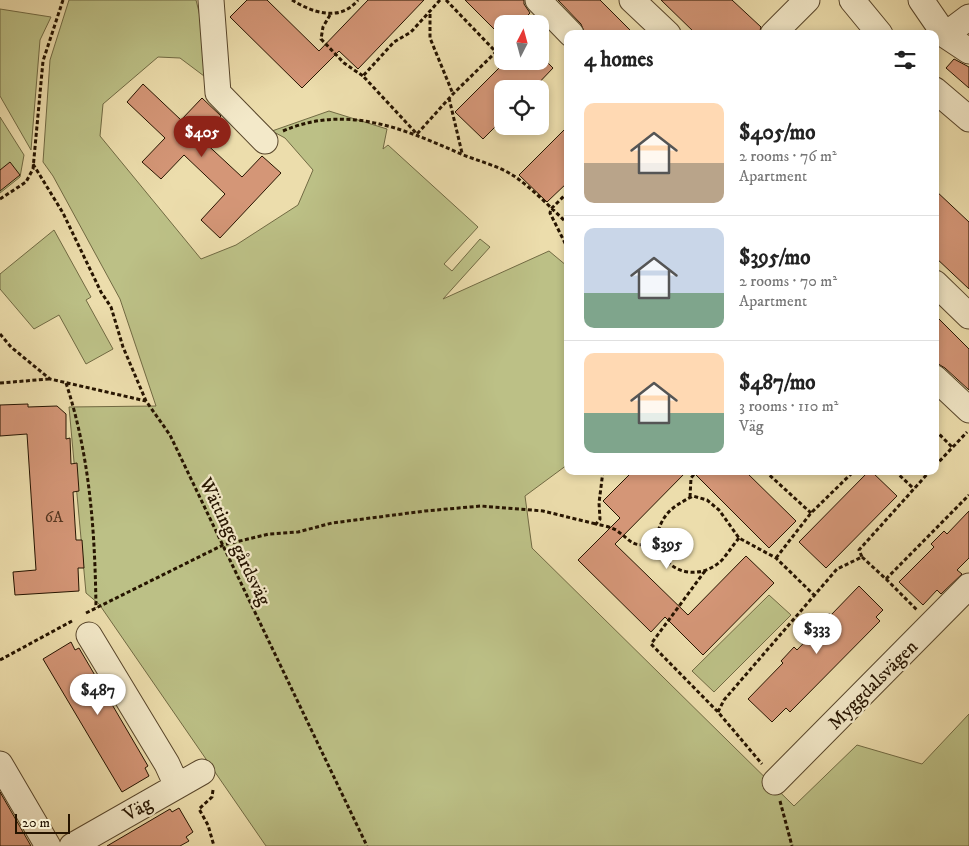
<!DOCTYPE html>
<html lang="en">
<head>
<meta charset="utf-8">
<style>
  :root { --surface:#fff; --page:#f2f2f2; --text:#222; --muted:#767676; --line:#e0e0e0; --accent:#8f2418 }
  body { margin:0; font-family:"IM FELL DW Pica",serif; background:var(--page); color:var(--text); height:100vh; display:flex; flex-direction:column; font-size:19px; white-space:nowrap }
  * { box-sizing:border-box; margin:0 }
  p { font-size:16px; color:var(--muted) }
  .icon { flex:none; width:28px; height:28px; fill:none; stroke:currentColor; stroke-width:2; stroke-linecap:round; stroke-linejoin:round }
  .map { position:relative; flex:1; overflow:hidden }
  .panel { position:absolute; left:564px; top:30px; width:375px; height:445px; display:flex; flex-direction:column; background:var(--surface); border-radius:10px; box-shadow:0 2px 8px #0003 }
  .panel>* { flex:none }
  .needle { width:32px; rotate:6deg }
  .controls { position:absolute; left:494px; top:15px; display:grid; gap:10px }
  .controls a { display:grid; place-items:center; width:55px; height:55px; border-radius:10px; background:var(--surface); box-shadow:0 2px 8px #0003; font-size:25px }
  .scale { position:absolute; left:15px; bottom:12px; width:55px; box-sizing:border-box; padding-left:5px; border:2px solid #261400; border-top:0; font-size:14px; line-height:18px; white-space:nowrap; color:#261400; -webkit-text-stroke:4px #f3e9c9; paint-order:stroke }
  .price { position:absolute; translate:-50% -42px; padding:0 11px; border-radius:18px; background:#fff; color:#222; font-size:16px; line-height:32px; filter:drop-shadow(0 1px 2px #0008) }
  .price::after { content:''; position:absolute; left:50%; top:30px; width:15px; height:11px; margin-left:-8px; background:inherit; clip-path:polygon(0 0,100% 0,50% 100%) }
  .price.on { background:var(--accent); color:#fff }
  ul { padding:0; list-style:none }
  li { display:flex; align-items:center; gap:15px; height:125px; padding:0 20px }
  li+li { border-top:1px solid var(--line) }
  li span { display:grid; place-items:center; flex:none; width:140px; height:100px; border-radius:10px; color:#555 }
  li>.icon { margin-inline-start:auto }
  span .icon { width:60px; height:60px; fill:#fffc; stroke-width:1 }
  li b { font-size:21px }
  h2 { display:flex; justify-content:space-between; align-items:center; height:60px; padding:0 20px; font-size:21px }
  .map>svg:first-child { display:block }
  .green { fill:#bcc086; stroke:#716a43 }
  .building { fill:#d49677; stroke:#261400 }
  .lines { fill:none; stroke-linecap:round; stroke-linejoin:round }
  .minor-casing { stroke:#58462b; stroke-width:27 }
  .path { stroke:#261400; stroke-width:3; stroke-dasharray:4 2.5; stroke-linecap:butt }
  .minor { stroke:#f3e9c9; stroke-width:25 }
  .labels { text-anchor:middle; stroke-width:4.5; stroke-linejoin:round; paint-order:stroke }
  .number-label { font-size:16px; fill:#52341e }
  .street-label { font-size:19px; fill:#261400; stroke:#f3e9c9 }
</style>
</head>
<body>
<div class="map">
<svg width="969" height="846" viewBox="0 0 969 846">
  <rect width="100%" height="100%" fill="#ecddac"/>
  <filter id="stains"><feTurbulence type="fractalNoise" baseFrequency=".004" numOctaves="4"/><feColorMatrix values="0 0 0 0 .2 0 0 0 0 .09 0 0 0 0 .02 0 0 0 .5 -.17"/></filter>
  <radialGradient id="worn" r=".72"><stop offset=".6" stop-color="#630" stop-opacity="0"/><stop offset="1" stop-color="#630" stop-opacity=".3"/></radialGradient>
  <path class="green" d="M69,0h127l8,32 4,47 -28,-21 -22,-1 -55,47 -3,32 101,123 35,-14 62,-40 15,-35 -28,-32 -13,-7 57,-20 58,18 -4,20 5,-4 90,82 -34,37 8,7 28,-32 10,8 -47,52 106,-48 18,15v199l-42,31 7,52 262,258 63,-61 65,19 47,-50v132h-703l-167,-242 -13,-11 -17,-186 87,-1 -36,-107 -67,-123 -10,-14 7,-102z
    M0,9l51,8 -11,23 -9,110 -31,-54z
    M0,117l24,38 -4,22 -20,16z
    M54,230l37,67 -5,3 27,49 -27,15 -27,-49 -25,14 -34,-40v-15z
    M769,595l22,20 -77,77 -22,-21z"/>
  <path class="building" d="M247,0h20l52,51 49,-51h56l-66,69 -19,-18 -37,37 -72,-71z
    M465,0h59v4l6,9 -11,11h-17v13z
    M558,0h42l34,34h-49l-4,-10z
    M661,0h71l29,27 -2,7h-63z
    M954,59l15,8v21l-23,-20z
    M506,61h40l7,7 -20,21h-31v31l-19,19 -28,-27z
    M143,84l38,36 21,-22 19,18 -21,22 42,39 20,-21 19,17 -61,65 -19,-18 24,-26 -41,-39 -23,24 -19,-17 23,-24 -38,-36z
    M568,126v56l-21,20 -28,-27z
    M10,162l10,13 -20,16v-21z
    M935,190l34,32v67l-34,-32z
    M935,315l34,34v41l-24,-22 -10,-6z
    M28,404v3l29,-1 9,8v25l4,-1 1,26 6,-1 2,28 -6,1 3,48h6l2,28h-6l1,23 -64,4 -2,-23 23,-2 -9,-136 -27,2v-31z
    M633,471h54l-72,73 73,71 58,-59 28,27 -71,72 -38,-38 -14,15 -73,-72 42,-42 -17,-17z
    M692,471h53l51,50 -27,27z
    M869,471h2l26,25 -71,72 -27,-26z
    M969,511v47l-12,12 5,4 -21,20 -4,-4 -14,15 -24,-23 35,-35 -3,-3 13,-13 3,3z
    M859,586l24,24 -7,7 4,4 -90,91 -4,-4 -14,14 -24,-23 35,-36 -2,-2 13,-14 3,3 21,-22 -2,-2 13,-13 2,2z
    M71,642l4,8 4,-2 69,118 -3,2 4,8 -27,16 -79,-133z
    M0,792l27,47 4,7h-31z
    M179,808l14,24 -7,5 3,4 -9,5h-73l63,-37 2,3z"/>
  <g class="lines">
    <g class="minor-casing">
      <path id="minor" d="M211,0l7,93 47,48
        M538,0l33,34
        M632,0l36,34
        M852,0l28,34
        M921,0l24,35 24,16
        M773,34l34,-34
        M945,35l24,-18
        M935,90l34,29
        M935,283l34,33
        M935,378l34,32
        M89,635l78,129 10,22
        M0,764l48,82
        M775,782l194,-196
        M72,846l130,-74"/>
    </g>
    <path class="path" d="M292,0c21,13 48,22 66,0
      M440,0l-29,32 -17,10 -31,34 54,58 36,-40 49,-48
      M446,0l50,52
      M430,14v24l23,56
      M330,15l-7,12 -2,12 23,24 19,13
      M449,98l13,55
      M283,131c63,-27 119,-3 178,23 17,7 38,12 53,22 19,13 37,32 54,48
      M33,164l30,49 38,79 10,15 12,40 23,54
      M568,192l-17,17 -1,4 18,36
      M0,199l26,-17 7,-13 10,-108 20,-61
      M0,334l11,13 39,32 96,22 24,34 197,411
      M0,383l49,-4
      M66,383c24,73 29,149 30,225
      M935,430l17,17
      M935,466l32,-34
      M603,471l-4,32 1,16 -4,5c6,1 14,3 20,6 16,11 17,20 39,11
      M765,471l46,42
      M895,471l19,18
      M690,497l1,-19 6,-7
      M739,538c-6,7 -11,15 -17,22 -14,14 -37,17 -52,4 -7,-6 -11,-15 -15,-23 7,-27 15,-33 38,-45l14,4 12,10 20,28 37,20 38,37
      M862,557l24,22 31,31
      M776,558l35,-45 43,-42
      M705,571l-54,73 67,68 44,52
      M886,579l83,-84
      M86,613l137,-68 46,-11 29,-2 34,-9 93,-12 56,-5 62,5 53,13
      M0,660l72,-39
      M718,712l6,-12 113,-131 25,-12 -3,-7 71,-79
      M213,790l-1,7 -13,12 9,16 6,21
      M780,801l12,45"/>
    <use href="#minor" class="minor"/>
  </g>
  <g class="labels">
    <g class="number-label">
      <text x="54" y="522">6A</text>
    </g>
    <g class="street-label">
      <text transform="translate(236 541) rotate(64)" y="7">Wättinge gårdsväg</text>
      <text transform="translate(872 684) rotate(-45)" y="7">Myggdalsvägen</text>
      <text transform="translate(137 808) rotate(-30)" y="7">Väg</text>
    </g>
  </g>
  <rect width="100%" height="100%" filter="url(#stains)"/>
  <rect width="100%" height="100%" fill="url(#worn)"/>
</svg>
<div class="controls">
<a><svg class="needle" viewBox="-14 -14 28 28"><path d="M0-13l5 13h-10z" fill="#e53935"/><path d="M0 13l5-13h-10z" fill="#767676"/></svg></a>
<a><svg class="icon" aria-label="locate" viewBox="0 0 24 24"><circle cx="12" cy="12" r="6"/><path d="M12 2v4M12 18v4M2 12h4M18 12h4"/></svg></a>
</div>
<div class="scale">20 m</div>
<b class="price on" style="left:202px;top:158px">$405</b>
<b class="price" style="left:667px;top:570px">$395</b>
<b class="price" style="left:817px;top:655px">$333</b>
<b class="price" style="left:98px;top:716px">$487</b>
<section class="panel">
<h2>4 homes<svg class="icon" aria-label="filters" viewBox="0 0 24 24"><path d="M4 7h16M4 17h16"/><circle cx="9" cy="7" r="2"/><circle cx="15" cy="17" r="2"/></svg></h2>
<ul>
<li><span style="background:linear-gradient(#ffd9b3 60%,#b9a48a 0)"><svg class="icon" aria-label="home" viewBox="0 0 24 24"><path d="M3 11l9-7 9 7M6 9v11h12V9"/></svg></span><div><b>$405/mo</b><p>2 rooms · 76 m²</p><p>Apartment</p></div></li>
<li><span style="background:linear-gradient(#c9d6e8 65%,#7fa58c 0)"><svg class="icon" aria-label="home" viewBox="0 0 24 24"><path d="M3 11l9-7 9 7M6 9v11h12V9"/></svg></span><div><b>$395/mo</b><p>2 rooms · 70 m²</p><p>Apartment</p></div></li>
<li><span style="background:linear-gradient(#ffd9b3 60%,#7fa58c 0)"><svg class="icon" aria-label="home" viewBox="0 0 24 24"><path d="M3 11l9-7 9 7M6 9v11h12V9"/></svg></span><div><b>$487/mo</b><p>3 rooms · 110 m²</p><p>Väg</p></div></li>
</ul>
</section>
</div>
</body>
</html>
